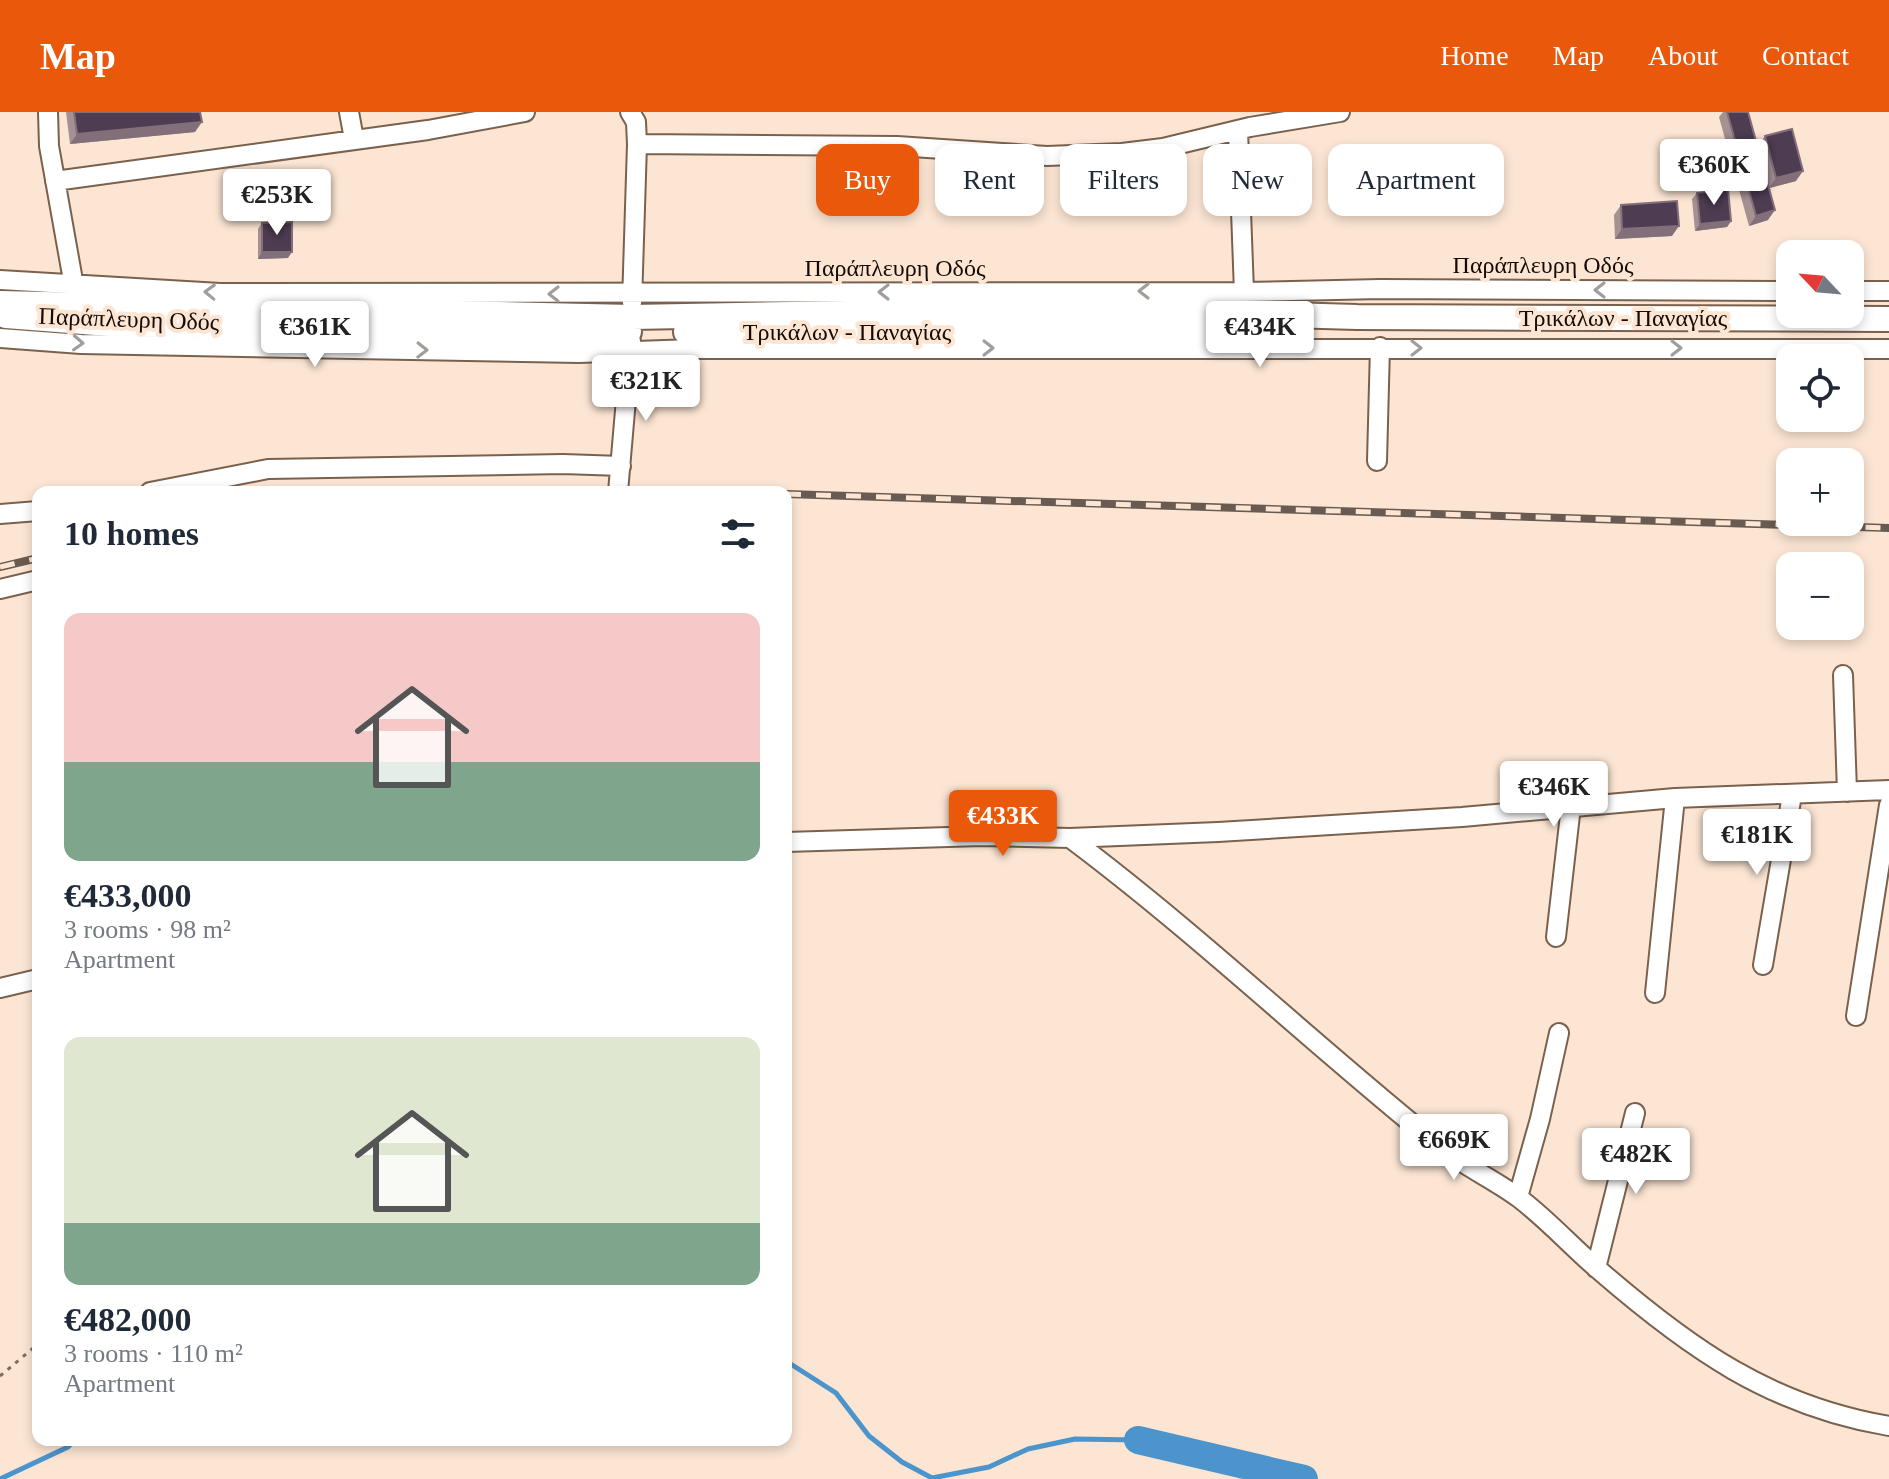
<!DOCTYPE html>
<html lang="en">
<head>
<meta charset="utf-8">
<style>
  :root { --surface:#fff; --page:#f6f6f7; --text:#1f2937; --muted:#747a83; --accent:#ea580c }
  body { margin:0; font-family:Georgia,serif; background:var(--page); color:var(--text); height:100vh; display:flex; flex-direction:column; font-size:30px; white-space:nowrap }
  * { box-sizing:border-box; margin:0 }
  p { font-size:26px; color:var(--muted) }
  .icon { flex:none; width:44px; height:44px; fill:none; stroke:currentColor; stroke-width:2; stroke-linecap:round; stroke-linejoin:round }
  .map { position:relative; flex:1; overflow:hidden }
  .details { position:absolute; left:32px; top:374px; width:760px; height:960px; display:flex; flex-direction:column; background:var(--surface); border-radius:16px; box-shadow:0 4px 12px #0003 }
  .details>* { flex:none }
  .top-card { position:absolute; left:816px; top:32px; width:760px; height:72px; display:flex; gap:16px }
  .needle { width:52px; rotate:296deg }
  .tools { position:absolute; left:1776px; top:128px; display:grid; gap:16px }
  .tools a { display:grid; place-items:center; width:88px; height:88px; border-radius:16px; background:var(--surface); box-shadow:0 4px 12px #0003; font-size:40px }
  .price { position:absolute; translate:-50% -68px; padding:0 18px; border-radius:8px; background:#fff; color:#222; font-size:26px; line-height:52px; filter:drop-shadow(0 2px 4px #0008) }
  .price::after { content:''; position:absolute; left:50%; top:48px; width:24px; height:18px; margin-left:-12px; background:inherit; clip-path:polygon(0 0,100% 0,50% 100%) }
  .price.active { background:var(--accent); color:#fff }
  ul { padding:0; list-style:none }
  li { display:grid; align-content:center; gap:16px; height:424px; padding:0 32px }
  li span { display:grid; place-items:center; height:248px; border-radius:16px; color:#555 }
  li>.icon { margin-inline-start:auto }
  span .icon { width:144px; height:144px; fill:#fffc; stroke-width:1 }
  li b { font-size:34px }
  h2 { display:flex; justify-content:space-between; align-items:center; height:96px; padding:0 32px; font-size:34px }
  .pill { padding:0 28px; border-radius:16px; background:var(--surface); box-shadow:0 4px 12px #0003; font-size:28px; line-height:72px }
  .pill.active { background:var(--accent); color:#fff }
  header { display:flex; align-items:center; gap:48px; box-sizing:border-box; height:112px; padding:0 40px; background:var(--accent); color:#fff }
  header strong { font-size:38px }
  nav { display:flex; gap:44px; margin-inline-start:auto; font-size:28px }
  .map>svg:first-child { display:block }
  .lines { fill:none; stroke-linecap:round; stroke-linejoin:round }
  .stream { stroke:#4c94cc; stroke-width:5 }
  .river { stroke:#4c94cc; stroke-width:28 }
  .minor-casing { stroke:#7a614e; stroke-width:22 }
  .major-casing { stroke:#7a614e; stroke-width:28 }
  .path { stroke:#7c6d62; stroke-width:3; stroke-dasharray:4 6; stroke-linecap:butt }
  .minor { stroke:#fff; stroke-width:18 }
  .major { stroke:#fff; stroke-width:24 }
  .rail-casing { stroke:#695b51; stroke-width:8 }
  .rail { stroke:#fce5d3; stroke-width:5; stroke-dasharray:15; stroke-linecap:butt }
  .wall { fill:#a59092 }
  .shaded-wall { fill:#826f79 }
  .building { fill:#4e3c52; stroke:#826f79; stroke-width:2 }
  .oneway { stroke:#a19d9b }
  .labels { text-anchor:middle; stroke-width:8; stroke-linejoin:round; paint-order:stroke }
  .street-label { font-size:24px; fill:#140b05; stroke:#fce5d3 }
</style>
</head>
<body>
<header>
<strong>Map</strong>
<nav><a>Home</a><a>Map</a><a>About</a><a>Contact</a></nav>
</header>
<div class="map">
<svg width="1889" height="1367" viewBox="0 0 1889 1367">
  <rect width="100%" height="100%" fill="#fce5d3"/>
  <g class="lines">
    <path class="stream" d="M786,1249l50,32 33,43 33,26 30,16 57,-11 39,-18 47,-10 63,1
      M0,1367l68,-32 7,-7"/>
    <path class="river" d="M1138,1328l166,39"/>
    <g class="minor-casing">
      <path id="minor" d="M48,0l1,34 25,140
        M349,0l5,27
        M630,0l6,10 1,22 -5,159
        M1238,18l6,162
        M637,32l260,2 150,10 75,-3 41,-5 87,-21 90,-15
        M55,69l373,-51 97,-18
        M0,168l220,13 1024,-1 136,-3 410,2
        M1850,179h39
        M0,226l81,6 498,9 114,-4h1196
        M1377,349l3,-114
        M150,380l118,-23 295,-5 58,2
        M618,380l13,-151
        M0,402l38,-3
        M0,477l38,-9
        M1843,563l4,117
        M1070,726c131,98 249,212 377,314 23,17 49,29 72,46 29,22 53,49 81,73 89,77 170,135 289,155
        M786,730l195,-6 89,2 148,-6 244,-15 213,-19 214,-8
        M1556,825l15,-131
        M1763,853l29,-170
        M0,876l38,-9
        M1655,881l20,-195
        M1856,904l33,-211
        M1518,1085l22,-78 19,-86
        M1596,1156l39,-155"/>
    </g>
    <g class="major-casing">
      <path id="major" d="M0,191l632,14 434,-8 291,8 532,2
        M6,204l103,8 475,10 45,-2
        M686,220h483l56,-5"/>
    </g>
    <path class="path" d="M0,1264l38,-32"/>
    <use href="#minor" class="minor"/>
    <use href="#major" class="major"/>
    <g class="rail-casing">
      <path id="rail" d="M786,382l1103,34
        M0,455l38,-9"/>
    </g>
    <use href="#rail" class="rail"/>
  </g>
  <path class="wall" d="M66,0h134l-5,20 -125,12z
    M1723,0h25l10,34 7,-10 31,45 -27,7 -1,32 -19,6 -30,-109z
    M1697,81l34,28 -4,6 -32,4 -3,-32z
    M1621,93l51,31 -57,3 -1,-24z
    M262,111l26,35 -30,1v-30z"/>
  <path class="shaded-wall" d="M202,10l-7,10 -125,12 7,-10z
    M1803,59l-7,10 -27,7 7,-10z
    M1775,98l-7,10 -19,6 7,-10z
    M1731,109l-4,6 -32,4 5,-7z
    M1679,114l-7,10 -57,3 7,-10z
    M262,140h30l-4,6 -30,1z"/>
  <path class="building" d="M74,0h126l2,10 -125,12z
    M1727,0h21l27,98 -19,6z
    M1792,17l11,42 -27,7 -11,-42z
    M1728,77l3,32 -31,3 -3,-31z
    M1677,89l2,25 -57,3 -1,-24z
    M292,110v30h-30v-29z"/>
  <defs><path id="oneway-chevron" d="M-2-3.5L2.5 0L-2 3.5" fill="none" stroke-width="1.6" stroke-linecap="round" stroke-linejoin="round" transform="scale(2)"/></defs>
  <g class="oneway">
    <use href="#oneway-chevron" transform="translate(1600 178) rotate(-180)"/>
    <use href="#oneway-chevron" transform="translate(1144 179) rotate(180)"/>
    <use href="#oneway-chevron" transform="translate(210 180) rotate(-178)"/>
    <use href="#oneway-chevron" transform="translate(884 180) rotate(180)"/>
    <use href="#oneway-chevron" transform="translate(554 182) rotate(-180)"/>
    <use href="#oneway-chevron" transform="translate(78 231) rotate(3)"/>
    <use href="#oneway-chevron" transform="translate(988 236)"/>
    <use href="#oneway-chevron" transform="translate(1416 236)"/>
    <use href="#oneway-chevron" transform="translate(1676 236)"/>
    <use href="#oneway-chevron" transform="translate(422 238) rotate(1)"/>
  </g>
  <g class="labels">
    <g class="street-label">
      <text x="1543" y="161">Παράπλευρη Οδός</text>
      <text x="895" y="164">Παράπλευρη Οδός</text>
      <text x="1623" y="214">Τρικάλων - Παναγίας</text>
      <text transform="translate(129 207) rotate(2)" y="8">Παράπλευρη Οδός</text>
      <text x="847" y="228">Τρικάλων - Παναγίας</text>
    </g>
  </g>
</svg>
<div class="tools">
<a><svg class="needle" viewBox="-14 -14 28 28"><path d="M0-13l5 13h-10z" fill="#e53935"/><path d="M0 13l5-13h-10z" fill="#747a83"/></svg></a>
<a><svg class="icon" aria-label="locate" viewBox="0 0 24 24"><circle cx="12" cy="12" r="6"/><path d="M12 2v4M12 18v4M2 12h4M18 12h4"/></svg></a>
<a>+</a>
<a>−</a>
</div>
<b class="price" style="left:1714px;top:95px">€360K</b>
<b class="price" style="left:277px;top:125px">€253K</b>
<b class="price" style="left:315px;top:257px">€361K</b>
<b class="price" style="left:1260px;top:257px">€434K</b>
<b class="price" style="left:646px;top:311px">€321K</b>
<b class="price" style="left:1554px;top:717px">€346K</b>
<b class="price active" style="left:1003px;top:746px">€433K</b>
<b class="price" style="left:1757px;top:765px">€181K</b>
<b class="price" style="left:1454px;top:1070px">€669K</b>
<b class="price" style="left:1636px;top:1084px">€482K</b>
<div class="top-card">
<a class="pill active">Buy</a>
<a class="pill">Rent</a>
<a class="pill">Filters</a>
<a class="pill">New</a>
<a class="pill">Apartment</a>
</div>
<section class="details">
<h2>10 homes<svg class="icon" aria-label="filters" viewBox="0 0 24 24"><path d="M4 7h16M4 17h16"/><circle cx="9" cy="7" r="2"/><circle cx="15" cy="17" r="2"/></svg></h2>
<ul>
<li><span style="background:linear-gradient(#f6c9c9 60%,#7fa58c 0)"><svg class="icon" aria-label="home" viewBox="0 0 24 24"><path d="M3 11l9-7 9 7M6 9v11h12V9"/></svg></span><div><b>€433,000</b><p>3 rooms · 98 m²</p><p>Apartment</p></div></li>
<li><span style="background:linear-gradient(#dfe7d0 75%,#7fa58c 0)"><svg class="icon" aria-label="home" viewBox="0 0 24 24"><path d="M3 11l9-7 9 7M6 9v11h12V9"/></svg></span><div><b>€482,000</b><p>3 rooms · 110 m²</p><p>Apartment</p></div></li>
</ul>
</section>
</div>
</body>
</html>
